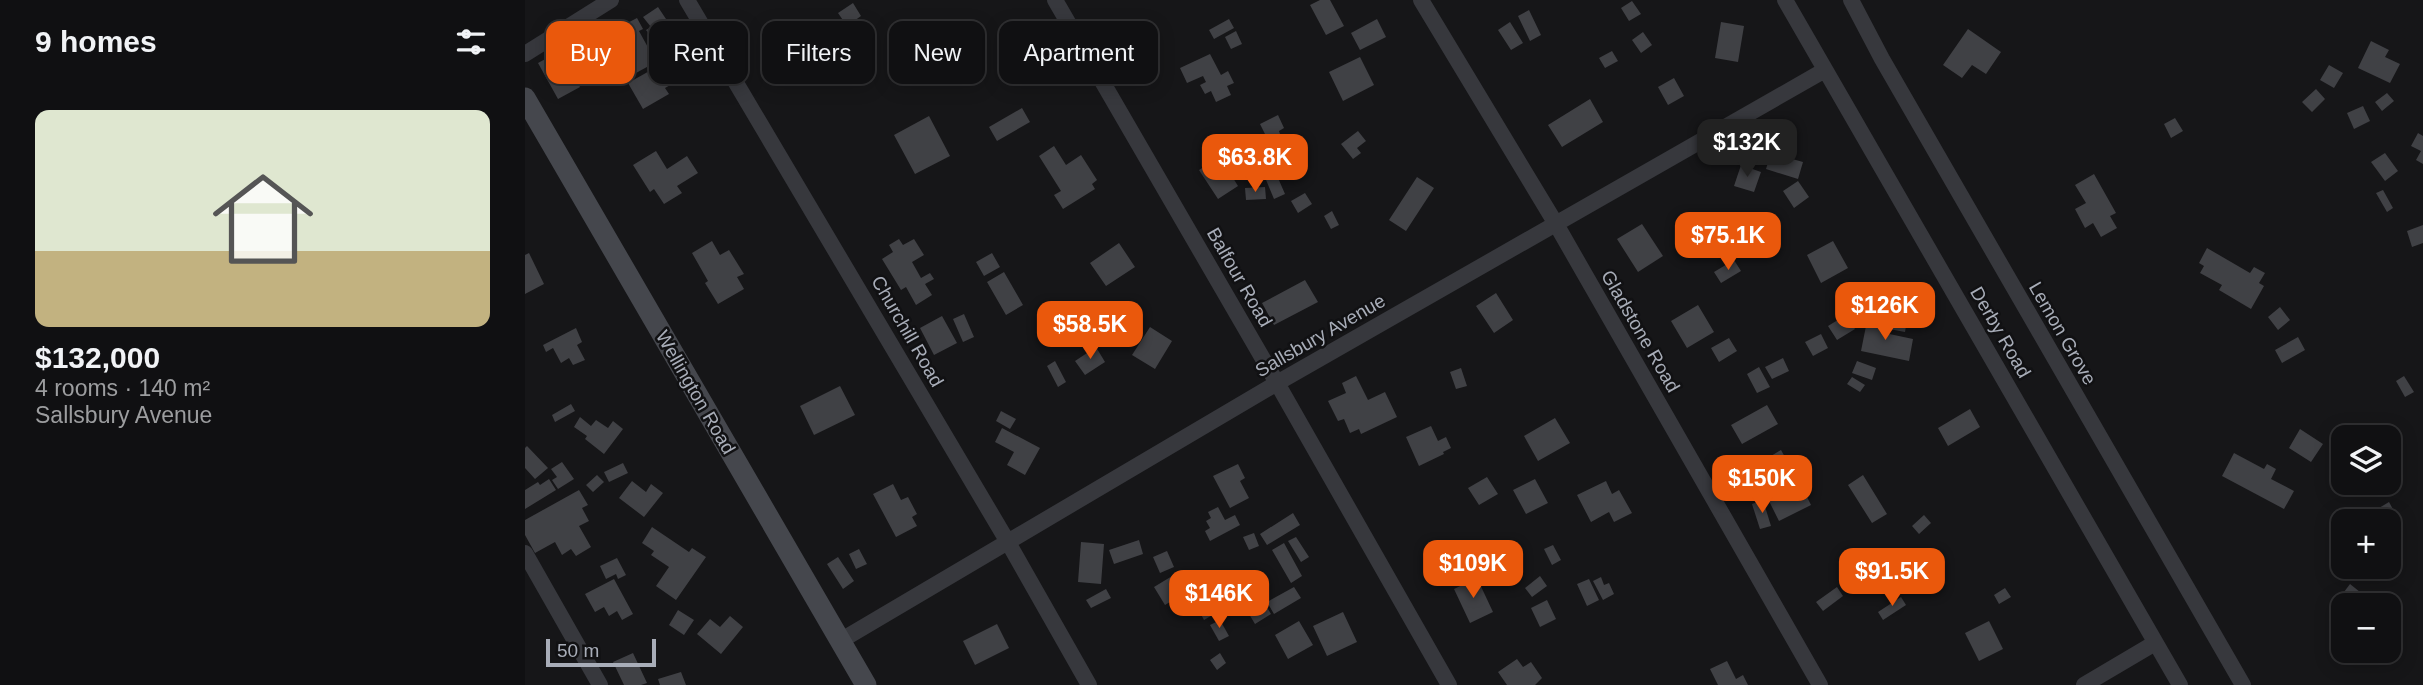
<!DOCTYPE html>
<html lang="en">
<head>
<meta charset="utf-8">
<style>
  :root { --surface:#101012; --page:#1e1e20; --text:#f1f3f6; --muted:#9c9d9f; --line:#303032; --accent:#ea580c }
  body { margin:0; font-family:Arial,sans-serif; background:var(--page); color:var(--text); height:100vh; display:flex; flex-direction:column; font-size:26px; white-space:nowrap }
  * { box-sizing:border-box; margin:0 }
  p { font-size:23px; color:var(--muted) }
  .icon { flex:none; width:38px; height:38px; fill:none; stroke:currentColor; stroke-width:2; stroke-linecap:round; stroke-linejoin:round }
  .map { position:relative; flex:1; overflow:hidden }
  .sheet { display:flex; flex-direction:column; background:var(--surface); width:525px }
  .sheet>* { flex:none }
  .banner { position:absolute; left:21px; top:21px; width:665px; height:63px; display:flex; gap:14px }
  .buttons { position:absolute; left:1806px; top:425px; display:grid; gap:14px }
  .buttons a { display:grid; place-items:center; width:70px; height:70px; border-radius:14px; background:var(--surface); box-shadow:0 4px 18px #0003,0 0 0 2px var(--line); font-size:35px }
  .scale { position:absolute; left:21px; bottom:18px; width:110px; box-sizing:border-box; padding-left:7px; border:4px solid #a8adb8; border-top:0; font-size:19px; line-height:24px; white-space:nowrap; color:#a8adb8; -webkit-text-stroke:5px #111113; paint-order:stroke }
  .price { position:absolute; translate:-50% -60px; padding:0 16px; border-radius:14px; background:var(--accent); color:#fff; font-size:23px; line-height:46px; filter:drop-shadow(0 2px 4px #0008) }
  .price::after { content:''; position:absolute; left:50%; top:42px; width:21px; height:16px; margin-left:-10px; background:inherit; clip-path:polygon(0 0,100% 0,50% 100%) }
  .price.selected { background:#222; color:#fff }
  ul { padding:0; list-style:none }
  li { display:grid; align-content:center; gap:14px; height:371px; padding:0 35px }
  li span { display:grid; place-items:center; height:217px; border-radius:14px; color:#555 }
  li>.icon { margin-inline-start:auto }
  span .icon { width:126px; height:126px; fill:#fffc; stroke-width:1 }
  li b { font-size:30px }
  h2 { display:flex; justify-content:space-between; align-items:center; height:84px; padding:0 35px; font-size:30px }
  .tag { padding:0 24px; border-radius:14px; background:var(--surface); box-shadow:0 4px 18px #0003,0 0 0 2px var(--line); font-size:24px; line-height:63px }
  .tag.selected { background:var(--accent); color:#fff }
  main { display:flex; flex:1; min-height:0 }
  .map>svg:first-child { display:block }
  .building { fill:#404145 }
  .lines { fill:none; stroke-linecap:round; stroke-linejoin:round }
  .street { stroke:#37383d; stroke-width:16 }
  .secondary { stroke:#45474d; stroke-width:21 }
  .labels { text-anchor:middle; stroke-width:5; stroke-linejoin:round; paint-order:stroke }
  .street-label { font-size:19px; fill:#a8adb8; stroke:#111113 }
</style>
</head>
<body>
<main>
<section class="sheet">
<h2>9 homes<svg class="icon" aria-label="filters" viewBox="0 0 24 24"><path d="M4 7h16M4 17h16"/><circle cx="9" cy="7" r="2"/><circle cx="15" cy="17" r="2"/></svg></h2>
<ul>
<li><span style="background:linear-gradient(#dfe7d0 65%,#c2b280 0)"><svg class="icon" aria-label="home" viewBox="0 0 24 24"><path d="M3 11l9-7 9 7M6 9v11h12V9"/></svg></span><div><b>$132,000</b><p>4 rooms · 140 m²</p><p>Sallsbury Avenue</p></div></li>
</ul>
</section>
<div class="map">
<svg width="1898" height="685" viewBox="0 0 1898 685">
  <rect width="100%" height="100%" fill="#161618"/>
  <path class="building" d="M795,0h10l14,26 -18,9 -16,-30z
    M1107,1l9,13 -12,7 -8,-13z
    M328,3l8,13 -14,10 -9,-13z
    M133,7l14,21 -19,12 -7,-10 5,-3 -8,-10z
    M1004,10l12,25 -11,6 -12,-25z
    M112,18l6,11 -4,2 17,31 -20,11 -13,-25 -5,3 -10,-18z
    M704,19l5,9 -20,11 -5,-9z
    M852,19l9,18 -26,13 -9,-17z
    M985,22l13,21 -12,7 -13,-20z
    M1196,22l23,4 -6,36 -23,-4z
    M1443,29l33,23 -15,22 -14,-9 -10,13 -19,-13z
    M711,31l6,13 -11,5 -6,-12z
    M267,32l4,9 10,-4 7,18 -6,2 2,5 -11,5 2,7 -18,7 -10,-28 6,-2 -5,-12z
    M1118,32l9,13 -11,8 -9,-13z
    M55,40l12,21 -20,11 8,15 -22,12 -20,-36z
    M1846,41l18,9 -4,7 15,7 -10,19 -32,-15z
    M453,43l6,13 -24,11 -6,-12z
    M1087,51l6,10 -13,7 -6,-10z
    M685,54l11,21 7,-4 6,12 -7,3 4,9 -15,7 -5,-11 -6,3 -5,-9 6,-3 -3,-6 -16,7 -7,-15z
    M835,57l14,28 -31,16 -14,-29z
    M419,59l8,14 -11,6 -8,-13z
    M1804,65l14,8 -9,15 -14,-8z
    M147,67l7,13 -14,8 4,6 -26,15 -15,-26 25,-14 4,6z
    M1149,78l10,18 -16,9 -10,-18z
    M1791,89l9,10 -13,13 -10,-10z
    M1862,93l7,8 -12,10 -7,-9z
    M1065,99l13,23 -41,25 -14,-22z
    M1838,106l7,15 -16,8 -7,-16z
    M497,108l8,14 -33,19 -8,-14z
    M753,115l6,13 -5,3 1,3 -12,6 -8,-16z
    M404,116l21,40 -35,18 -21,-39z
    M1650,118l8,13 -12,7 -7,-14z
    M833,131l8,10 -9,7 4,5 -8,6 -12,-15z
    M1893,133l5,3v28l-7,-4 5,-9 -10,-5z
    M529,146l12,19 15,-10 16,25 -5,4 3,5 -32,20 -9,-14 7,-4 -22,-35z
    M131,151l11,18 20,-13 11,17 -21,13 5,7 -18,11 -10,-15 -4,3 -17,-27z
    M1246,153l32,9 -5,17 -32,-10z
    M1860,153l13,18 -13,10 -14,-19z
    M735,156l5,9 -23,14 -5,-9z
    M695,157l18,29 -20,13 -19,-29z
    M760,158l5,11 -11,4 -4,-11z
    M1216,165l20,7 -7,20 -20,-6z
    M750,171l10,23 -11,5 -10,-24z
    M1569,174l22,39 -6,3 7,12 -16,9 -8,-14 -8,5 -10,-19 11,-6 -11,-18z
    M892,177l17,11 -28,43 -17,-11z
    M1273,181l11,16 -15,11 -11,-17z
    M740,187l1,12 -20,1 -1,-12z
    M1858,190l10,18 -6,4 -11,-19z
    M780,193l7,11 -14,9 -7,-12z
    M807,211l7,14 -8,4 -7,-13z
    M1222,220l8,11 -12,9 -8,-11z
    M1117,224l21,32 -25,16 -21,-33z
    M1898,225v18l-11,4 -5,-16z
    M1195,237l6,10 -13,8 -6,-10z
    M374,239l4,6 11,-6 10,16 -12,7 9,16 9,-5 4,6 -9,5 7,11 -16,10 -10,-18 -5,3 -19,-31 11,-7 -4,-7z
    M187,241l8,14 9,-5 15,24 -7,3 7,12 -26,15 -13,-21 3,-2 -16,-28z
    M1308,241l15,27 -27,15 -14,-28z
    M594,243l16,24 -29,19 -16,-23z
    M1682,248l43,25 4,-6 11,6 -6,10 5,3 -13,23 -32,-19 3,-5 -22,-12 4,-7 -5,-3z
    M4,253l15,31 -19,10v-39z
    M467,253l8,14 -16,9 -8,-14z
    M1209,260l7,11 -20,12 -7,-11z
    M479,272l19,33 -17,10 -19,-33z
    M780,280l13,22 -44,23 -12,-22z
    M971,293l17,27 -19,13 -18,-27z
    M587,305l7,9 -11,7 -6,-9z
    M1173,305l16,27 -27,16 -16,-27z
    M1755,307l10,13 -12,10 -10,-13z
    M439,314l10,23 -11,5 -10,-23z
    M1321,315l9,14 -18,11 -9,-14z
    M417,316l15,27 -23,12 -14,-27z
    M1343,316l14,3 -2,13 33,7 -4,22 -48,-10z
    M1361,316l21,4 -2,12 -21,-4z
    M536,317l10,13 -10,8 -11,-13z
    M625,327l22,14 -17,28 -23,-14z
    M51,328l6,14 -5,3 8,15 -12,5 -4,-7 -8,5 -8,-15 -7,4 -3,-7z
    M1296,334l7,14 -15,8 -8,-14z
    M1773,337l7,13 -23,13 -7,-13z
    M1204,338l8,13 -18,11 -8,-14z
    M571,347l9,15 -20,13 -10,-14z
    M1258,358l6,13 -17,8 -7,-12z
    M530,361l11,21 -8,5 -11,-21z
    M1332,361l19,7 -4,12 -20,-7z
    M1234,367l11,20 -13,6 -10,-19z
    M936,368l6,18 -11,3 -6,-17z
    M831,376l12,24 17,-8 12,25 -36,17 -2,-5 -9,4 -6,-14 -6,2 -10,-20 18,-8 -4,-10z
    M1879,376l10,16 -9,5 -9,-16z
    M1327,377l13,8 -5,7 -13,-8z
    M315,386l15,29 -41,20 -14,-29z
    M46,404l4,7 -20,11 -3,-7z
    M1242,405l11,19 -36,20 -11,-19z
    M1445,409l10,18 -32,19 -10,-18z
    M476,411l15,8 -6,10 -14,-8z
    M55,417l11,9 5,-6 12,8 5,-7 10,8 -19,25 -19,-15 2,-3 -13,-9z
    M1030,418l15,25 -32,18 -14,-25z
    M906,426l7,15 8,-4 5,11 -8,4 1,2 -25,12 -13,-29z
    M477,428l38,20 -15,27 -18,-10 7,-13 -19,-10z
    M1775,429l23,15 -12,18 -22,-14z
    M2,446l21,22 -13,11 -10,-11v-20z
    M1256,450l9,16 -11,6 -8,-16z
    M1709,453l30,16 3,-5 9,5 -5,10 23,12 -10,18 -62,-33z
    M37,462l12,17 -16,10 -6,-9 5,-3 -6,-8z
    M98,463l5,10 -19,9 -5,-10z
    M713,464l7,14 -5,3 9,17 -19,10 -17,-32z
    M72,475l7,7 -11,10 -7,-7z
    M1338,475l24,39 -15,9 -24,-38z
    M962,477l11,17 -19,11 -11,-17z
    M24,479l7,11 -31,19v-19l13,-8 2,3z
    M1010,479l13,24 -22,11 -13,-24z
    M107,481l14,11 5,-8 12,9 -19,24 -25,-19z
    M1081,481l6,13 7,-4 13,23 -18,9 -5,-10 -18,10 -14,-27z
    M1275,483l11,22 -32,16 -11,-22z
    M1831,483h23l1,4 -21,10 -5,-13z
    M368,484l8,16 7,-3 9,17 -5,3 5,9 -21,11 -23,-43z
    M54,490l9,15 -6,3 7,13 -10,5 12,21 -15,9 -5,-7 -9,6 -7,-13 -20,11 -10,-18v-15z
    M1238,500l8,26 -11,3 -8,-25z
    M1864,502l6,11 -10,6 -6,-11z
    M693,507l7,13 10,-5 5,10 -30,16 -5,-10 5,-3 -4,-7 5,-3 -3,-6z
    M768,513l7,12 -33,20 -7,-11z
    M1399,515l7,8 -12,11 -7,-8z
    M127,527l37,25 3,-4 14,9 -30,43 -20,-14 13,-19 -18,-12 3,-4 -12,-8z
    M729,533l5,13 -10,4 -6,-13z
    M771,537l13,20 -8,5 -13,-21z
    M614,540l4,14 -29,10 -5,-14z
    M556,542l23,2 -3,40 -23,-2z
    M759,543l18,33 -11,7 -19,-33z
    M1028,545l8,15 -9,5 -8,-16z
    M334,549l8,15 -11,5 -7,-15z
    M642,551l7,16 -14,6 -7,-16z
    M313,557l16,24 -11,8 -16,-25z
    M92,558l9,17 -8,4 -2,-5 -10,5 -6,-13z
    M1395,561l8,14 -12,7 -9,-14z
    M657,570l11,18 -28,17 -11,-18z
    M1015,576l7,10 -15,11 -7,-9z
    M1076,577l3,8 5,-2 5,11 -11,6 -10,-19z
    M952,578l16,34 -23,11 -16,-34z
    M89,579l19,35 -11,6 -5,-9 -8,5 -5,-9 -9,5 -10,-18z
    M1064,579l10,21 -12,6 -10,-22z
    M1825,584l25,20 -1,2h-31v5l-8,-7z
    M769,587l7,11 -27,16 -7,-12z
    M1312,587l6,9 -20,15 -7,-9z
    M1480,588l6,9 -12,7 -5,-9z
    M581,589l5,9 -20,10 -5,-8z
    M721,590l9,12 -11,8 -9,-13z
    M1376,597l5,8 -23,15 -5,-8z
    M681,599l8,15 -10,6 -8,-15z
    M1022,600l9,19 -16,8 -9,-19z
    M740,604l6,10 -16,10 -6,-10z
    M153,610l16,10 -10,15 -15,-10z
    M818,612l14,30 -30,14 -14,-30z
    M205,616l13,11 -22,27 -24,-20 13,-15 10,8z
    M695,620l9,16 -10,5 -9,-16z
    M774,621l14,24 -25,14 -13,-24z
    M1464,621l14,28 -24,12 -14,-28z
    M472,624l12,24 -34,17 -12,-24z
    M108,653l14,30 -6,2h-17l-11,-23z
    M695,653l6,10 -9,7 -7,-10z
    M992,659l6,8 8,-5 11,16 -7,7h-28l-9,-13z
    M1202,661l9,18 7,-4 5,10h-30l-8,-16z
    M156,672l5,13h-26l-2,-6z"/>
  <g class="lines">
    <path class="street" d="M162,0l322,544 80,141
      M530,0l222,383 172,302
      M896,0l135,224 264,461
      M1260,0l395,685
      M1326,0l31,59 361,626
      M0,54l86,-54
      M0,553l75,132
      M315,641l437,-258 548,-313
      M1559,685l71,-42"/>
    <path class="secondary" d="M0,98l341,587"/>
  </g>
  <g class="labels">
    <g class="street-label">
      <text transform="translate(715 277) rotate(60)" y="7">Balfour Road</text>
      <text transform="translate(383 331) rotate(60)" y="7">Churchill Road</text>
      <text transform="translate(1116 331) rotate(60)" y="7">Gladstone Road</text>
      <text transform="translate(1476 332) rotate(60)" y="7">Derby Road</text>
      <text transform="translate(1538 333) rotate(60)" y="7">Lemon Grove</text>
      <text transform="translate(795 335) rotate(-30)" y="7">Sallsbury Avenue</text>
      <text transform="translate(171 392) rotate(60)" y="7">Wellington Road</text>
    </g>
  </g>
</svg>
<div class="buttons">
<a><svg class="icon" aria-label="layers" viewBox="0 0 24 24"><path d="M12 4l9 5-9 5-9-5zM3 14l9 5 9-5"/></svg></a>
<a>+</a>
<a>−</a>
</div>
<div class="scale">50 m</div>
<b class="price selected" style="left:1222px;top:179px">$132K</b>
<b class="price" style="left:730px;top:194px">$63.8K</b>
<b class="price" style="left:1203px;top:272px">$75.1K</b>
<b class="price" style="left:1360px;top:342px">$126K</b>
<b class="price" style="left:565px;top:361px">$58.5K</b>
<b class="price" style="left:1237px;top:515px">$150K</b>
<b class="price" style="left:948px;top:600px">$109K</b>
<b class="price" style="left:1367px;top:608px">$91.5K</b>
<b class="price" style="left:694px;top:630px">$146K</b>
<div class="banner">
<a class="tag selected">Buy</a>
<a class="tag">Rent</a>
<a class="tag">Filters</a>
<a class="tag">New</a>
<a class="tag">Apartment</a>
</div>
</div>
</main>
</body>
</html>
